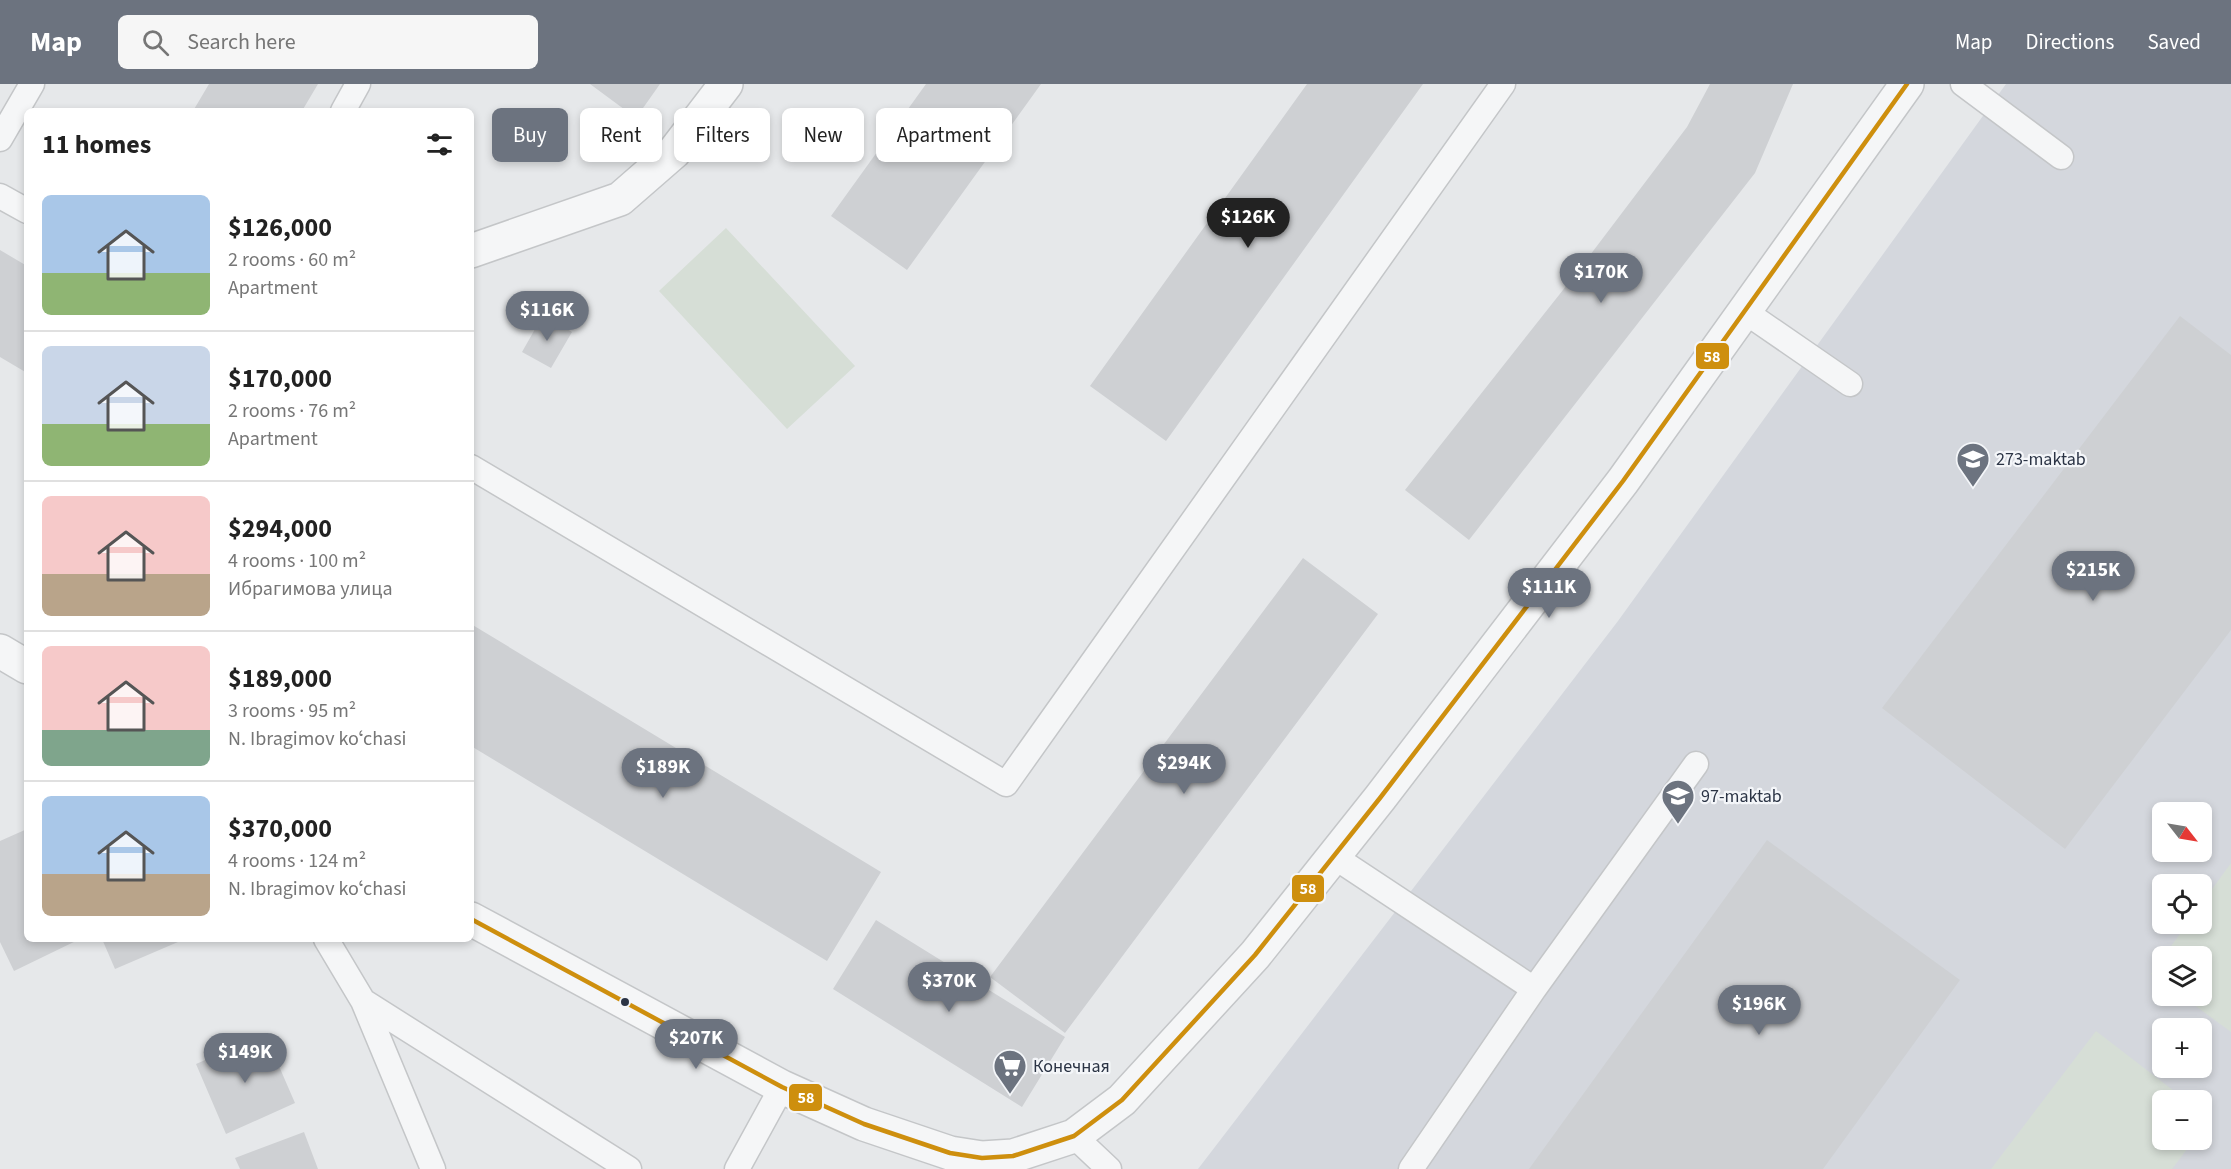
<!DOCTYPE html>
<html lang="en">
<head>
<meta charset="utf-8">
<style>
  :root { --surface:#fff; --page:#f6f6f6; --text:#222; --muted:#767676; --line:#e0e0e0; --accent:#6c737f }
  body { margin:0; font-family:"Source Sans 3",sans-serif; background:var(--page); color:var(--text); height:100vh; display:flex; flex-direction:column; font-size:22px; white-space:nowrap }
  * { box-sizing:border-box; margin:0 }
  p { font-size:20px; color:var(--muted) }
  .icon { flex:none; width:33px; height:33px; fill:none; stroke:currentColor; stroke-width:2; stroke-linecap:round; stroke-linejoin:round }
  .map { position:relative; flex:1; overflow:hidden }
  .sheet { position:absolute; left:24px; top:24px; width:450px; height:834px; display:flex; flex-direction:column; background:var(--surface); border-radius:9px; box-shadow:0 3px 9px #0003 }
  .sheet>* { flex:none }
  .guide { position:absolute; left:492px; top:24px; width:570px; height:54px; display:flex; gap:12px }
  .needle { width:39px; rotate:121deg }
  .tools { position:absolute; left:2152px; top:718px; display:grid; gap:12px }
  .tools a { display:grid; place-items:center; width:60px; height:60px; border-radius:9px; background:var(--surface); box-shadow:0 3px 9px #0003; font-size:30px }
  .price { position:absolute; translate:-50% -51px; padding:0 14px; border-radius:21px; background:var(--accent); color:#fff; font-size:20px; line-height:39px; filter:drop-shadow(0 2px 3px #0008) }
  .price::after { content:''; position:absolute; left:50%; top:36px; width:18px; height:14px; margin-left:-9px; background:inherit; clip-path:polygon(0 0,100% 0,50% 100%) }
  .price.selected { background:#222; color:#fff }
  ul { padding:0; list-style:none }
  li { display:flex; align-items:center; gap:18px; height:150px; padding:0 18px }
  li+li { border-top:2px solid var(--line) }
  li span { display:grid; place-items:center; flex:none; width:168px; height:120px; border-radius:9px; color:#555 }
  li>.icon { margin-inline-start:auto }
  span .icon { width:72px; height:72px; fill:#fffc; stroke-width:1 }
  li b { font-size:26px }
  h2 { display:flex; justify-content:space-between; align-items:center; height:72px; padding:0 18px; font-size:26px }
  .pill { padding:0 21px; border-radius:9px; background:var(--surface); box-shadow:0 3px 9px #0003; font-size:21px; line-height:54px }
  .pill.selected { background:var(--accent); color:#fff }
  header { display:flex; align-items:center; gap:36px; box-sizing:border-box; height:84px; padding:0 30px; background:var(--accent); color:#fff }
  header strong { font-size:28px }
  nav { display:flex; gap:33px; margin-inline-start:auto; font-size:21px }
  .search { width:420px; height:54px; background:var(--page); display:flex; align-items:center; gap:15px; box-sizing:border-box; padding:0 21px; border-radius:9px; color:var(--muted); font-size:22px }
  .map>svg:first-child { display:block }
  .built { fill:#d4d7dd; fill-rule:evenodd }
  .green { fill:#d6ded6 }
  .building { fill:#ced0d3 }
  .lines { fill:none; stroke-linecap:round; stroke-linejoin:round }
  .service-casing { stroke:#c4c6c8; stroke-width:27 }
  .minor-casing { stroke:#c4c6c8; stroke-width:36 }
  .service { stroke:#f5f6f7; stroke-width:24 }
  .minor { stroke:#f5f6f7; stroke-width:33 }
  .bus-1-casing { stroke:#f4f6f9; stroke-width:9 }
  .bus-1 { stroke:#ce8f0e; stroke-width:4.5 }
  .bus-dot { fill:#2b3445; stroke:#f4f6f9; stroke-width:2 }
  .labels { text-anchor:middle; stroke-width:4.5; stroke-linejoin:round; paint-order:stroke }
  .poi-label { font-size:18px; fill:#2b3445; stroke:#f4f6f9; text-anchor:start }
  .line-badge { stroke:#f4f6f9; stroke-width:2 }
  .badge-label { font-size:16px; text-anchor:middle; font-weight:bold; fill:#fff }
</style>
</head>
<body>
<header>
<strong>Map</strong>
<div class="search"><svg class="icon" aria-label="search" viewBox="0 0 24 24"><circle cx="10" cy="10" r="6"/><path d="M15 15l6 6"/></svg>Search here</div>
<nav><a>Map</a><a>Directions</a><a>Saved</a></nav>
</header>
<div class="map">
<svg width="2231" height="1085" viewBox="0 0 2231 1085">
  <rect width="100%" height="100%" fill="#e6e8ea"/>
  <path class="built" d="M2006,0h225v1085h-1033l420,-548zM2163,729h39v39h-39zM2163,801h39v39h-39zM2163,873h39v39h-39zM2163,945h39v39h-39zM2163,1017h39v39h-39z"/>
  <path class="green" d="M726,144l129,138 -68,63 -128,-138z
    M2231,779v169l-49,-36h20v-39h-39v26l-12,-9 36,-50h15v-21z
    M2096,947l91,70h-24v39h31l-22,29h-181z"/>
  <path class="building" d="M209,0h109l-16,27h-109z
    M590,0h70l-24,34z
    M926,0h115l-134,186 -76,-54z
    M1307,0h116l-257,357 -76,-55z
    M1710,0h83l-38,89 -286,367 -64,-50 173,-219 109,-144z
    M0,166l27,16v107l-27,-16z
    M543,231l29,17 -21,36 -29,-16z
    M2180,232l51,39v275l-166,219 -183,-141z
    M1303,474l75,56 -313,419 -75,-56z
    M471,540l410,248 -54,89 -356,-215z
    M27,745v110h53l-66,32 -14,-29v-101z
    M1767,756l193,140 -137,189h-294z
    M876,836l189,117 -43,70 -189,-118z
    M102,855h83l-70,30z
    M265,950l30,69 -69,31 -30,-70z
    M304,1048l14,37h-78l-5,-11z"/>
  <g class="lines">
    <g class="service-casing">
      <path id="service" d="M1963,0l98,73
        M343,27l15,-27
        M0,55l32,-55
        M0,112l27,15
        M1744,227l106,73
        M471,383l535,317 497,-700
        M1333,772l201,133
        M326,855l37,62 266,168
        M363,917l70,168
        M1074,1052l35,33
        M737,1085l45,-82
        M1411,1085l123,-180 162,-225"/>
    </g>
    <g class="minor-casing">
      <path id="minor" d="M471,167l149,-52 54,-47 52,-68
        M0,567l27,16
        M471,835l311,168 82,37 86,29 32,5 31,-2 61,-20 48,-36 133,-145 125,-157 243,-317 284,-397"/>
    </g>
    <use href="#service" class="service"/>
    <use href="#minor" class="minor"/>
    <g class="bus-1-casing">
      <path id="bus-1" d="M471,835l311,168 82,37 86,29 32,5 31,-2 61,-20 48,-36 133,-145 125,-157 243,-317 284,-397"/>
    </g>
    <use href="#bus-1" class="bus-1"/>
  </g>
  <defs>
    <g id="school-pin" transform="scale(1.725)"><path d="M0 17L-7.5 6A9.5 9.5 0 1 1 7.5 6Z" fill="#6c737f" stroke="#f4f6f9"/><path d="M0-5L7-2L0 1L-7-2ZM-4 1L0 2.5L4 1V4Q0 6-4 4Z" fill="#fff"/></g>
    <g id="supermarket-pin" transform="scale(1.725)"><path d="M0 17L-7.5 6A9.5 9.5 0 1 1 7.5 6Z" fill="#6c737f" stroke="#f4f6f9"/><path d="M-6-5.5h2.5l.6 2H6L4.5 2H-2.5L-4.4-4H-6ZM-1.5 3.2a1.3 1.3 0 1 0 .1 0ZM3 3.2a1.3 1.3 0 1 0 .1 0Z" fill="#fff"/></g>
  </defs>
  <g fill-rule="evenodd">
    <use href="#school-pin" x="1973" y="375"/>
    <use href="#school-pin" x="1678" y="712"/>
    <use href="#supermarket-pin" x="1010" y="982"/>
  </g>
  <circle class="bus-dot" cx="625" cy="918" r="5"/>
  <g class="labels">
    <g class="poi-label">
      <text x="1996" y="381">273-maktab</text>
      <text x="1701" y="718">97-maktab</text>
      <text x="1033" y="988">Конечная</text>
    </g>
  </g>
  <g class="line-badge">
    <rect x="1695" y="258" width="35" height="28" rx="6" fill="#ce8f0e"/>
    <rect x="1291" y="790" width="34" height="29" rx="6" fill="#ce8f0e"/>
    <rect x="788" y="999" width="35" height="29" rx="6" fill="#ce8f0e"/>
  </g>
  <g class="badge-label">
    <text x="1712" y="278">58</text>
    <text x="1308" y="810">58</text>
    <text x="806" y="1019">58</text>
  </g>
</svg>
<div class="tools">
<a><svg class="needle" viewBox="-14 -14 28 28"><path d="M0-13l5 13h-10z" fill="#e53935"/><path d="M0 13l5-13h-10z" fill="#767676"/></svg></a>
<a><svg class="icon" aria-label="locate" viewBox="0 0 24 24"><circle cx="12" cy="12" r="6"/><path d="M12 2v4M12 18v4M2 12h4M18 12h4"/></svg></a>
<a><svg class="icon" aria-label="layers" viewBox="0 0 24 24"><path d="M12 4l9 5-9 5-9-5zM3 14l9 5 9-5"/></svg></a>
<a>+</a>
<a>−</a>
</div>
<b class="price selected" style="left:1248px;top:165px">$126K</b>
<b class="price" style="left:1601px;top:220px">$170K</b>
<b class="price" style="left:547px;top:258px">$116K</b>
<b class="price" style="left:2093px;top:518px">$215K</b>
<b class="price" style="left:1549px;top:535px">$111K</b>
<b class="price" style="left:1184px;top:711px">$294K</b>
<b class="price" style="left:663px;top:715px">$189K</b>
<b class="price" style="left:949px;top:929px">$370K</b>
<b class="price" style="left:1759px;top:952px">$196K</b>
<b class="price" style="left:696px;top:986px">$207K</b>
<b class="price" style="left:245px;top:1000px">$149K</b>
<div class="guide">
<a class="pill selected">Buy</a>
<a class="pill">Rent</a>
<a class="pill">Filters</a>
<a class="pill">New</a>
<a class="pill">Apartment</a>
</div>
<section class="sheet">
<h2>11 homes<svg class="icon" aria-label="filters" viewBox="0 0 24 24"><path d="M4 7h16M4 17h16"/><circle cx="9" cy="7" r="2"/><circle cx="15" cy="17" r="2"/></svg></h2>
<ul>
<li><span style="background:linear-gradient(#a9c7e8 65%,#8fb573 0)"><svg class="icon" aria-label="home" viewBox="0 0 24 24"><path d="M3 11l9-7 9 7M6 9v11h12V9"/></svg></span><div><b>$126,000</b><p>2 rooms · 60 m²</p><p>Apartment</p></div></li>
<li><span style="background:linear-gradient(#c9d6e8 65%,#8fb573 0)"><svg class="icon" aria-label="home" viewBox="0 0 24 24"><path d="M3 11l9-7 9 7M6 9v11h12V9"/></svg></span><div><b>$170,000</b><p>2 rooms · 76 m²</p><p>Apartment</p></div></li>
<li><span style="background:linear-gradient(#f6c9c9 65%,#b9a48a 0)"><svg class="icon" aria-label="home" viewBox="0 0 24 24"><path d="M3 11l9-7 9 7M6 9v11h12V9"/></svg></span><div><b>$294,000</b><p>4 rooms · 100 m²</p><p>Ибрагимова улица</p></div></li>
<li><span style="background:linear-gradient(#f6c9c9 70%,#7fa58c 0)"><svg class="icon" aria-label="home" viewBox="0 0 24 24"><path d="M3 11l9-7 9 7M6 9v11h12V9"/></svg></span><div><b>$189,000</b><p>3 rooms · 95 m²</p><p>N. Ibragimov koʻchasi</p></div></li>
<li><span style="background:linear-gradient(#a9c7e8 65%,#b9a48a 0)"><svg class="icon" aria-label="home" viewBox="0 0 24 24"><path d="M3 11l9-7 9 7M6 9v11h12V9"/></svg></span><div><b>$370,000</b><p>4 rooms · 124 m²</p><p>N. Ibragimov koʻchasi</p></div></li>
</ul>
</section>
</div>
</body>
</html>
